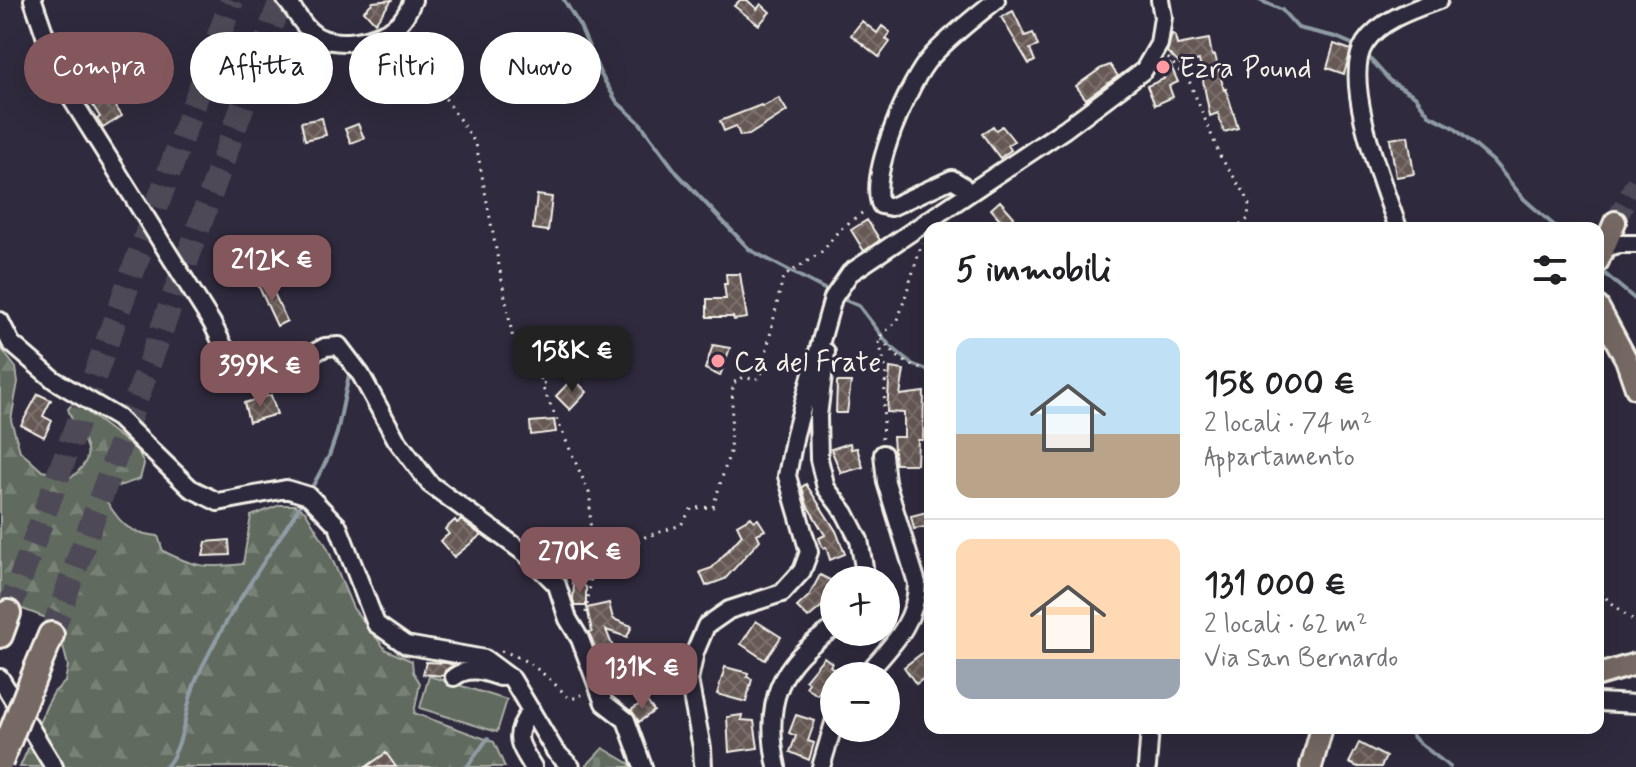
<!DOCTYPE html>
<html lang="it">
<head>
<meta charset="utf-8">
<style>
  :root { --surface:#fff; --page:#f2f2f2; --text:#202124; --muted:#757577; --line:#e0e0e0; --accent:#84575d }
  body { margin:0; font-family:Mynerve,sans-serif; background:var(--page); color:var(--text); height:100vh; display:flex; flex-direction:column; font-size:30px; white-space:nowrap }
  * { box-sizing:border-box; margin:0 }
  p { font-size:26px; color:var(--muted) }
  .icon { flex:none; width:44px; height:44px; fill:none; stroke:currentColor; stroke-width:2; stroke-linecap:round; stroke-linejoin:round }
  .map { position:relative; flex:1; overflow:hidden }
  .panel { position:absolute; left:924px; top:222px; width:680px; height:512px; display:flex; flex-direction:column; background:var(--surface); border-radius:16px; box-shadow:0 8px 32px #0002 }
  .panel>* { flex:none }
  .top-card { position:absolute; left:24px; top:32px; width:760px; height:72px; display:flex; gap:16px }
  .fabs { position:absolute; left:820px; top:566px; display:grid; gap:16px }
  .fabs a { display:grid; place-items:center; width:80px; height:80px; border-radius:50%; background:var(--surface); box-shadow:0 8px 32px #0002; font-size:40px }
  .price { position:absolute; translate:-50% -68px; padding:0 18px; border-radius:16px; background:var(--accent); color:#fff; font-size:26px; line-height:52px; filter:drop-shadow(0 2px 4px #0008) }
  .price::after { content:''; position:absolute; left:50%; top:48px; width:24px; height:18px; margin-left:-12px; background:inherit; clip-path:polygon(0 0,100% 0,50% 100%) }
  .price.current { background:#222; color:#fff }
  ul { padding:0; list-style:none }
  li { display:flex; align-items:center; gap:24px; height:200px; padding:0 32px }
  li+li { border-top:2px solid var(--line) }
  li span { display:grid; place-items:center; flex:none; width:224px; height:160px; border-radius:16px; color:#555 }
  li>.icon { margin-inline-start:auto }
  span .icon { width:96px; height:96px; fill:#fffc; stroke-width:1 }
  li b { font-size:34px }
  h2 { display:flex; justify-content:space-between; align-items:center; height:96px; padding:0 32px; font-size:34px }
  .tag { padding:0 28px; border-radius:36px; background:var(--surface); box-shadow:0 8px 32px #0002; font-size:28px; line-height:72px }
  .tag.current { background:var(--accent); color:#fff }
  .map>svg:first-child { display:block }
  .green { fill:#616b5f; stroke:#aaaea4; stroke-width:2 }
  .forest { fill:url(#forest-firs); stroke:#aaaea4; stroke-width:2 }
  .cemetery { fill:url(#cemetery-stones); stroke:#aaaea4; stroke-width:2 }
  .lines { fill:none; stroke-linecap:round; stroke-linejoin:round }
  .stream { stroke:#8f9ca4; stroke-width:4 }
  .building { fill:url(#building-cross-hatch); stroke:#f4f1e8; stroke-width:2 }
  .major-tunnel { stroke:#4d4857; stroke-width:20; stroke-dasharray:20 10; stroke-linecap:butt }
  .highway-tunnel { stroke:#4d4857; stroke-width:24; stroke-dasharray:24 12; stroke-linecap:butt }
  .minor-casing { stroke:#f4f1e8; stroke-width:22 }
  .major-casing { stroke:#f4f1e8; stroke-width:26 }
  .highway-casing { stroke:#f4f1e8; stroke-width:30 }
  .path { stroke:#f4f1e8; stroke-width:3; stroke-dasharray:2 6; stroke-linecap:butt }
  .minor { stroke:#2f2a3d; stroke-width:16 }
  .major { stroke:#766964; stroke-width:20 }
  .highway { stroke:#766964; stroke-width:24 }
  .highway-bridge-casing { stroke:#f4f1e8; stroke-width:30; stroke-linecap:butt }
  .highway-bridge { stroke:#766964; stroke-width:24 }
  .poi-dot { fill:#ff9aa2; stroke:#2f2a3d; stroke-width:3 }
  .labels { text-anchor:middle; stroke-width:6; stroke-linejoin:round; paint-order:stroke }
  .poi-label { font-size:28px; fill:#f4f1e8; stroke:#2f2a3d; text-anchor:start }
</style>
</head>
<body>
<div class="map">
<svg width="1636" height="767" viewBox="0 0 1636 767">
  <defs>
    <pattern id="forest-firs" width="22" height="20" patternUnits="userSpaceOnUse" patternTransform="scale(2)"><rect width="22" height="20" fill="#616b5f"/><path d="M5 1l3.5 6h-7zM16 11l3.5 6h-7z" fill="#788176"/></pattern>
    <pattern id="cemetery-stones" width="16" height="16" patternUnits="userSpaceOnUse" patternTransform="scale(2)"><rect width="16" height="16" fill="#616b5f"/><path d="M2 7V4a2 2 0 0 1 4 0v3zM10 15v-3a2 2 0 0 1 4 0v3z" fill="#788176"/></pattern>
    <pattern id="building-cross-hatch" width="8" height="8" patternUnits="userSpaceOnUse" patternTransform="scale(2)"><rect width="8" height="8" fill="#655854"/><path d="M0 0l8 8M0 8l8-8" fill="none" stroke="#7c706d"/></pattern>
  </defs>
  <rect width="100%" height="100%" fill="#2f2a3d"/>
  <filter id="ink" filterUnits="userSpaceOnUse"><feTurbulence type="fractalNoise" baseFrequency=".0125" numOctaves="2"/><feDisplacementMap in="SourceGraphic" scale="16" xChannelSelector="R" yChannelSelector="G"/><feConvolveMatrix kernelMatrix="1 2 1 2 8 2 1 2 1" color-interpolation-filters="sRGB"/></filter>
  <g filter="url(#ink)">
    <path class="green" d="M429,676l78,24 -10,32 -77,-24z"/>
    <path class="forest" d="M0,347l16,21 2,14 -7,38 9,31 22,20 30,6c33,-27 4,-39 -4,-68l6,-7 64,49 6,13 -4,15 -27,9 -6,14c15,24 22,31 51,34l5,15c33,17 44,17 80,13l8,-48 29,-11h15l10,6 22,36 26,61 33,42 26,11 1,11 7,11 -6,30 80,29 11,25h-485l27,-62 7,-13 11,-10 3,-16 -11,-44 -37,-14 -20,3z"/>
    <path class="cemetery" d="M603,748l27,16 1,3h-46z"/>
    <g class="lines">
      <path class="stream" d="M564,0l16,26 20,47 17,29 23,21 37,50 73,77 80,42
        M1259,0l23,10 16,18 38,9 23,10
        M1365,53l25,28 25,15 14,19 24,12 40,34 31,38 33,29
        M1598,268l38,32
        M838,297l21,9 30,39 23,19 18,7
        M310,491l19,-35 8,-23 12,-58
        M1406,728l11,13 33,26
        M166,767c20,-25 18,-59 30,-87 29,-64 72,-123 109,-182
        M467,767l21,-29"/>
    </g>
    <path class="building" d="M392,0l-17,23 -11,-12 9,-9z
      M740,0h7l10,9 4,-5 9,8 -11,13 -25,-19z
      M1013,11l12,25 8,-3 5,13 -8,3 5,12 -6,3 -28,-47z
      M862,21l15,12 5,-7 8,6 -4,7 4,3 -11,15 -28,-22z
      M1172,34l3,1 2,10 32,-6 3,17 3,-1 9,35 2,-1 12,39 -14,4 -6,-19 -8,3 -11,-56 -18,5 -14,-13z
      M1334,44l17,6 -7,24 -17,-6z
      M1170,64l8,18 -9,4 4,11 -18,8 -8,-19 17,-7 -4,-11z
      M1110,65l8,11 -32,23 -10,-13 24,-17z
      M105,91l17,25 -19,12 -6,-9 3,-2 -10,-16z
      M779,98l8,13 -38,24 -9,1 -4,-10 -12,5 -4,-10 41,-16 1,2z
      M322,118l4,17 -21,5 -4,-18z
      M358,124l6,14 -13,5 -6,-14z
      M993,126l3,4 6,-4 12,15 -6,4 3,5 -11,8 -18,-24z
      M1408,136l6,38 -18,3 -6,-38z
      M537,195l15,2 -4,34 -15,-2z
      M1000,201l14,16 -9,8 -14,-16z
      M867,220l13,20 -16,11 -13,-21z
      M726,274h14l7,44 -13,2 -1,-3h-26v-18h19l-2,-15h3z
      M268,280l19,41 -10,5 -19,-41z
      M713,345l17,3 -10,28 -15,-7z
      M545,352l10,7 -14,20 -10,-7z
      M890,368l14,2 -4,25 24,-3 -1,48h-5l-1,24h-22l-2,-27h11v-24l-17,-1z
      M573,378l14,14 -17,18 -14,-14z
      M837,382h14l-4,31h-11z
      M38,394l13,6 -8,16 9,5 -8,16 -23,-12z
      M271,395l6,19 -28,8 -5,-19z
      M554,420l2,12 -25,3 -1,-13z
      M850,443l1,6 6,-1 6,19 -22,6 -10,-24z
      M806,484l30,47 9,23 -15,6 -4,-13 -3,1 -4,-10 6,-3 -18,-30 -5,-18z
      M927,512l3,14 -16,3 -3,-13z
      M751,517l3,4 4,-2 7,11 -8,4 3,6 -35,39 -19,7 -6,-14 12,-4 30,-33 -5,-10z
      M455,520l2,3 4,-3 20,15 -27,22 -14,-16 9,-7 -4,-5z
      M229,540l1,15 -27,1 3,-14z
      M564,543l18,3 -2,12 -18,-3z
      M820,575l14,7v6l-12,18 -14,12 -11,-11 12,-11z
      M579,582l7,5v19h-11l-2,-6 1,-14z
      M609,603l4,16 19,7 -5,11 -21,-7 17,42 -16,6 -18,-46 3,-1 -5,-23z
      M756,621l25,16 -16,23 -24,-16z
      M925,651l5,6v17l-14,10 -12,-17z
      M824,657l8,6 -2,3 6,5 -19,24 -11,-8 3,-4 -4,-3z
      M426,662l21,1 6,2 -8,6 -2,5 -20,-2z
      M725,667l23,6 -1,4 5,2 -6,23 -29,-8z
      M646,700l8,11 -15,11 -8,-12z
      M742,715l-1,5 13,1 4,27 -29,4 -2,-35z
      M796,715l19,6 -7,20 6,2 -5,17 -19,-8 6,-16 -7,-3z
      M1359,743l27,14 -5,10h-23l-9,-4z
      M386,753l10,14h-30z"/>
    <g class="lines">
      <path class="major-tunnel" d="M1615,222l21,-40"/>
      <path class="highway-tunnel" d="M8,613l224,-613
        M51,635l230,-635"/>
      <g class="minor-casing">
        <path id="minor" d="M33,0l28,82 151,241 24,48 21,13 68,-37 14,-1 22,29 35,64 34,45 96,70 31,31 11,34 12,20 24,64 22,17 17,47
          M286,0c8,9 15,23 24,31 21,20 71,10 90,-9 5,-5 10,-15 13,-22
          M967,193l-5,-8 -10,-6 -61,28 -10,-2c-14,-28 29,-126 50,-148 19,-21 43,-39 65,-57
          M1398,228c-14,-41 -58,-148 -33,-185 15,-23 49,-34 74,-43
          M1602,248l18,-4h16
          M0,321l11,22 43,37 64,38 72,70 28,14 68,-13 23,7 29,30 38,98 30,21 79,14 27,20 43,72 16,16
          M826,352l-8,64 1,43 7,29 19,25 14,27 5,27 -2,13
          M865,676c25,-29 52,-53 52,-93l-31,-101 -3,-28
          M454,677c15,-11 29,-6 46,0
          M0,678l54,89
          M1598,702l38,2
          M531,710c-18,26 -14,31 2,57
          M703,767l-1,-19 -13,-68 6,-28 11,-26 23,-16 53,-17 20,-22 7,-19 -22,-76 8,-42 38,-136 17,-25 215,-144 79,-59 15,-26 4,-27 -3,-17
          M777,767c-14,-65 2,-104 57,-139
          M821,767l13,-44
          M1147,767l3,-39"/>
      </g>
      <g class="major-casing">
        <path id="major" d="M1598,261l17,-39
          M1598,307l28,52 10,29
          M1598,675l38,-11
          M1311,767l11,-39"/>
      </g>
      <g class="highway-casing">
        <path id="highway" d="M0,635l8,-22
          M38,666l13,-31"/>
      </g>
      <path class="path" d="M373,51l64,35 39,58 37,195 17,11 14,-2 17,13 -19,25 48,109 1,84 -6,40
        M1168,58l22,25 31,75 25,37 3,10 -1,14 -13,9
        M881,339c13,16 27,29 49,30
        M882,439l4,-69 -7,-28 2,-6 17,-16 24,-77
        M571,583l20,-4 54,-42 36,-12 11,-17 21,-1 17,-55 3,-69 11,-6 11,3 6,-4 22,-99 40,-26 16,-21 27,-20
        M1598,584l8,14 30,25
        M501,651c28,7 48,27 68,47h9l5,-5"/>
      <use href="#minor" class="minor"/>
      <use href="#major" class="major"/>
      <use href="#highway" class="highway"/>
      <g class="highway-bridge-casing">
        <path id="highway-bridge" d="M0,762l38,-96"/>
      </g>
      <use href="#highway-bridge" class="highway-bridge"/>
    </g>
  </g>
  <g class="poi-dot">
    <circle cx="1163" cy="67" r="8"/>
    <circle cx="718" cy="361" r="8"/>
  </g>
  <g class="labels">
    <g class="poi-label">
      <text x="1179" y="77">Ezra Pound</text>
      <text x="734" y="371">Ca del Frate</text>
    </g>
  </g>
</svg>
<div class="fabs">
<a>+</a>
<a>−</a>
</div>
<b class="price" style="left:272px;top:303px">212K €</b>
<b class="price current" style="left:572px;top:394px">158K €</b>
<b class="price" style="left:260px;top:409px">399K €</b>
<b class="price" style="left:580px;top:595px">270K €</b>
<b class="price" style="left:642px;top:711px">131K €</b>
<div class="top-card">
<a class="tag current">Compra</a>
<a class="tag">Affitta</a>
<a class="tag">Filtri</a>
<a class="tag">Nuovo</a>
</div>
<section class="panel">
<h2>5 immobili<svg class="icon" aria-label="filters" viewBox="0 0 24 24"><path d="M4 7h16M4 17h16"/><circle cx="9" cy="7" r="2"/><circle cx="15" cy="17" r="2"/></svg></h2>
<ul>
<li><span style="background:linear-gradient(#bfe0f5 60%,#b9a48a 0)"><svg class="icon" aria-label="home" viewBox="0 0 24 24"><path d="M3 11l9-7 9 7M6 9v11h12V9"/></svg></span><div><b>158 000 €</b><p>2 locali · 74 m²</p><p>Appartamento</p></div></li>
<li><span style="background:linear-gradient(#ffd9b3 75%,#9aa5b1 0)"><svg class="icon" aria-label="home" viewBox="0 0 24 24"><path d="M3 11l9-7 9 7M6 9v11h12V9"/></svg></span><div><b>131 000 €</b><p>2 locali · 62 m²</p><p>Via San Bernardo</p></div></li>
</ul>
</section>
</div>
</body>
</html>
